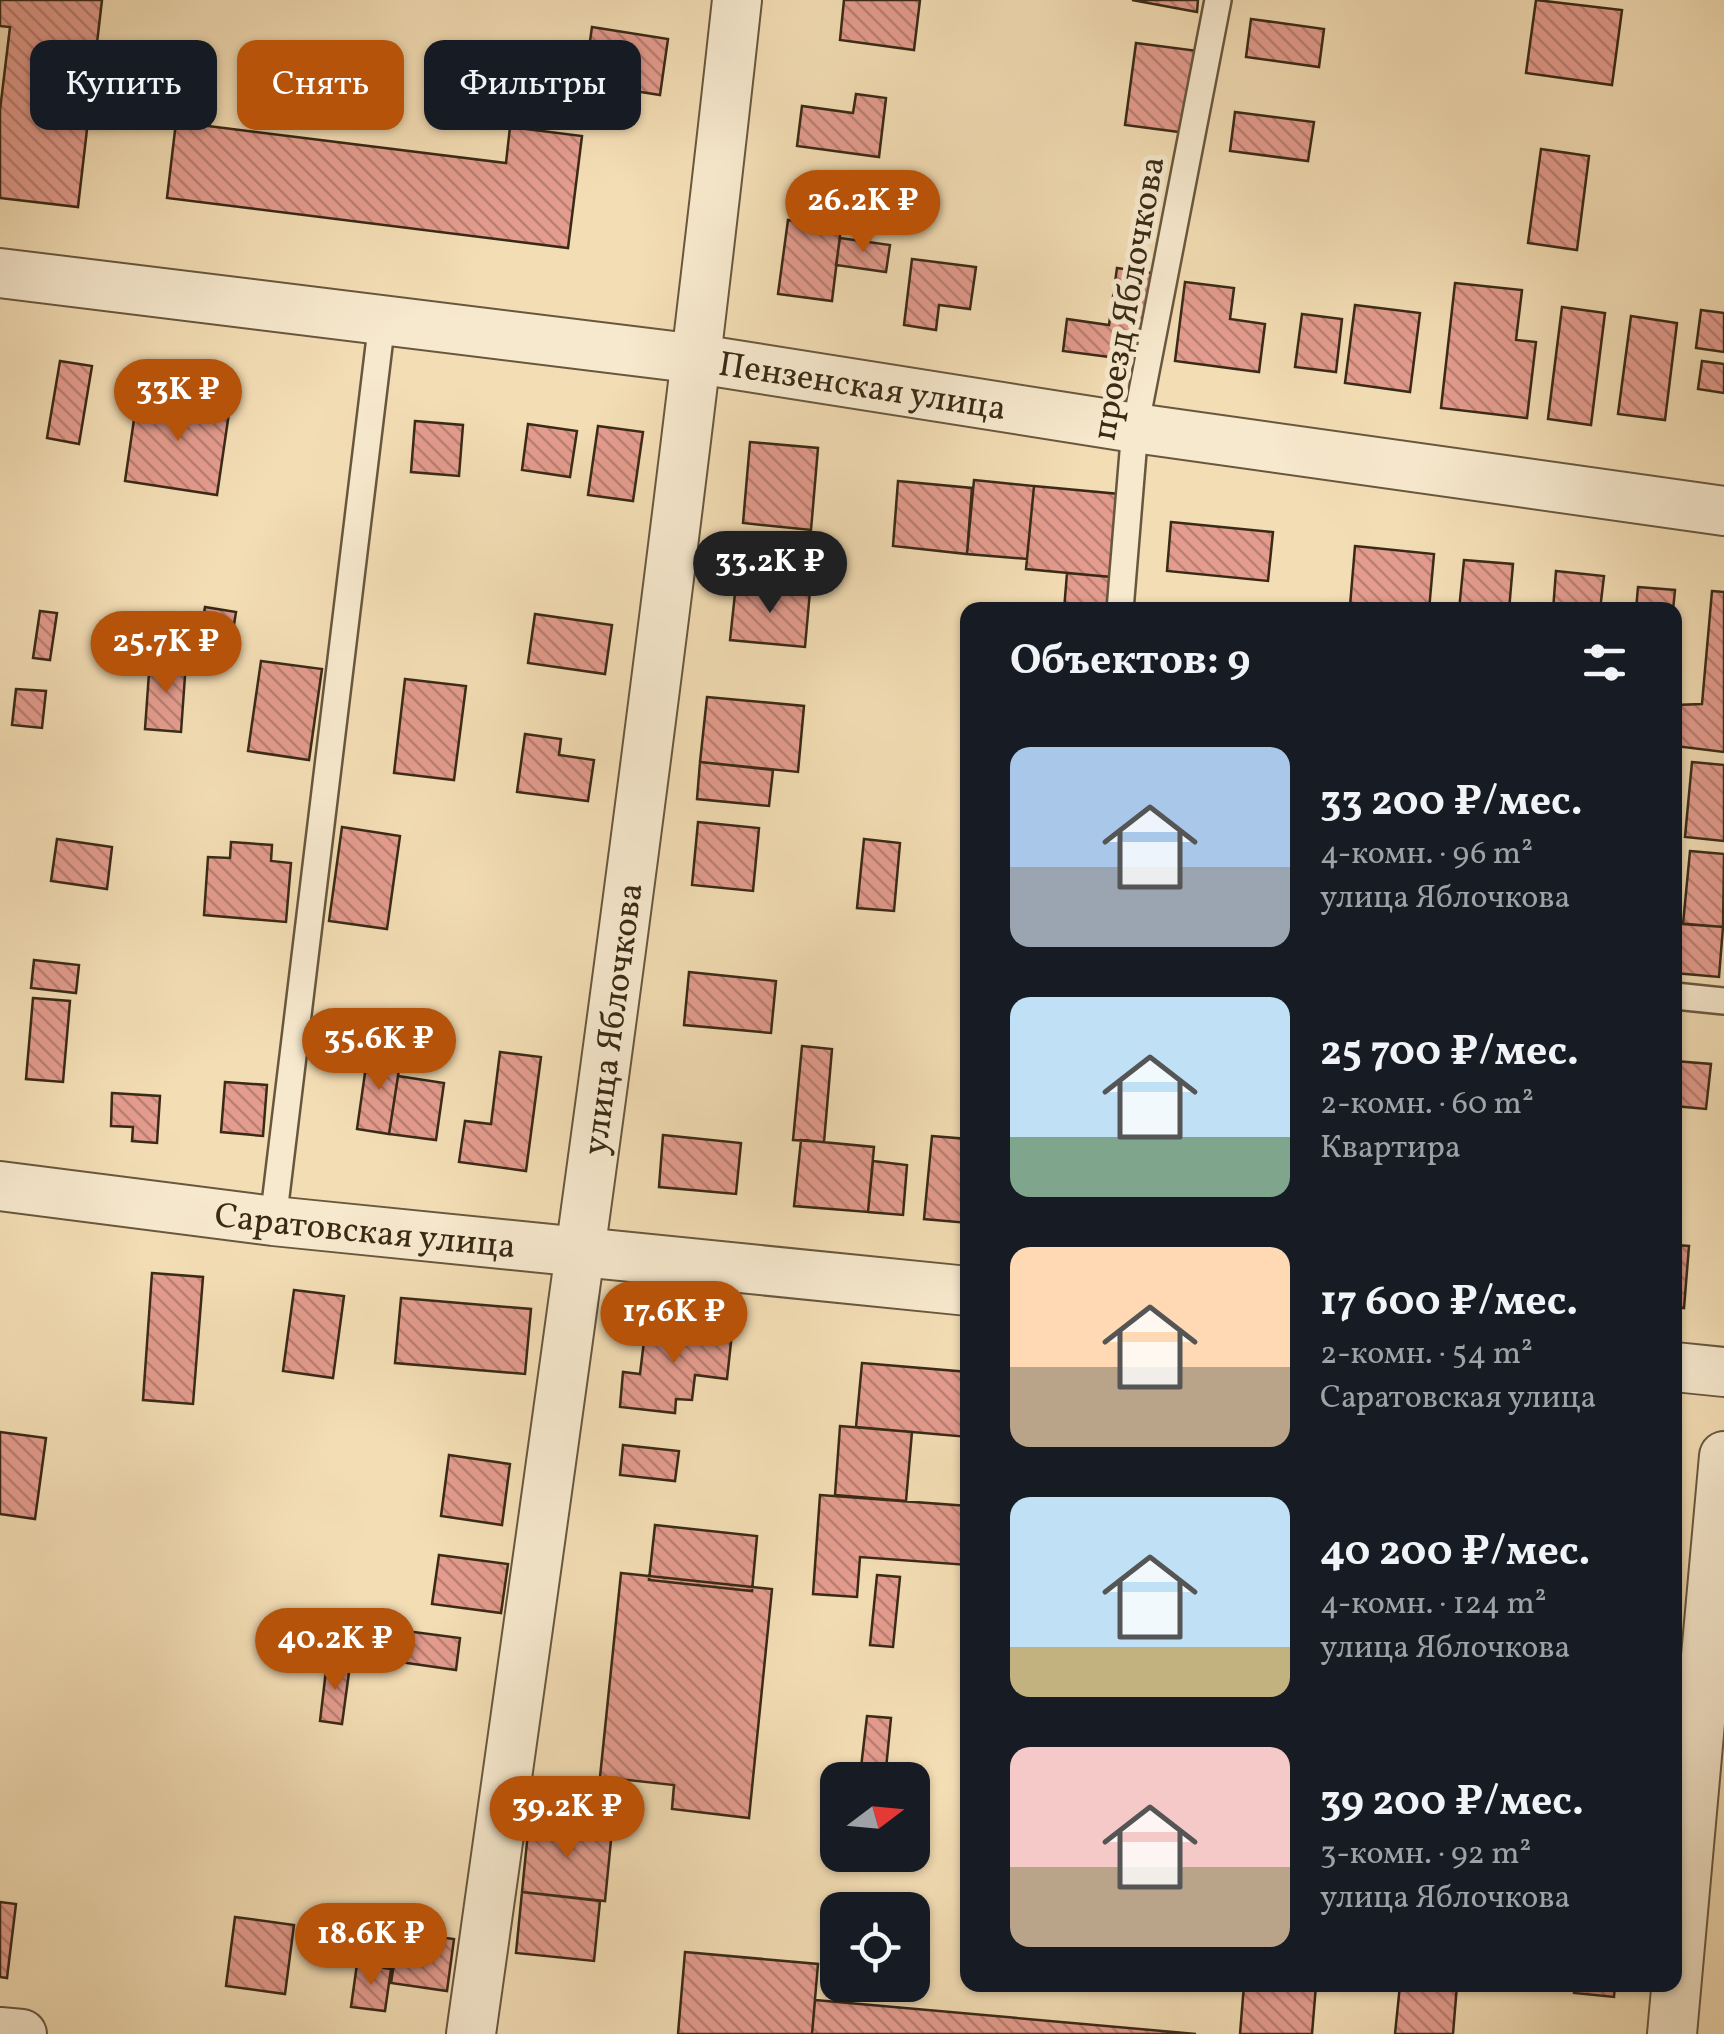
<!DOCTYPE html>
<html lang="ru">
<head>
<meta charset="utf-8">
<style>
  :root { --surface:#171b24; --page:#242831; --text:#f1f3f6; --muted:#9ea1a6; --accent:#b45309 }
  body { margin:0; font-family:Vollkorn,serif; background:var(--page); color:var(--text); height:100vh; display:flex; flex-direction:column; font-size:38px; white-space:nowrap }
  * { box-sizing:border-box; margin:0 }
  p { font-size:32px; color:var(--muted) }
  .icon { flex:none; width:55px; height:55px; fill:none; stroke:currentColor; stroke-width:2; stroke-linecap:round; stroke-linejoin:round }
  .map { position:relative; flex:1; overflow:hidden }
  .details { position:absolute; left:960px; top:602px; width:722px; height:1390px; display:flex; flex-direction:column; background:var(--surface); border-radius:20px; box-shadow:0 2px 8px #0004 }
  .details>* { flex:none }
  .banner { position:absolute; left:30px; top:40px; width:780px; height:90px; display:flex; gap:20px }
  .needle { width:65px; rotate:74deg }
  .buttons { position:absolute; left:820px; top:1762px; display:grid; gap:20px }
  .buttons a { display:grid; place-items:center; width:110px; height:110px; border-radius:20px; background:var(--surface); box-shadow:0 2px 8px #0004; font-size:50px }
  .price { position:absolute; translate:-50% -85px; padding:0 22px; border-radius:35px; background:var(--accent); color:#fff; font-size:32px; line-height:65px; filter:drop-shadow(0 2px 5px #0008) }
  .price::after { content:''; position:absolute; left:50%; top:60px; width:30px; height:22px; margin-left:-15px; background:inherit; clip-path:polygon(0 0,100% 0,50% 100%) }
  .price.on { background:#222; color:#fff }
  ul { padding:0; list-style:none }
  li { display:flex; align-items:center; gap:30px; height:250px; padding:0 50px }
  li span { display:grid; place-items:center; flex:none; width:280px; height:200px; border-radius:20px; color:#555 }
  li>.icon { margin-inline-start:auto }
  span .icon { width:120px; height:120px; fill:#fffc; stroke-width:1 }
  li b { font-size:42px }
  h2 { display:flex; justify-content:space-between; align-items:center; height:120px; padding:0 50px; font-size:42px }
  .tag { padding:0 35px; border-radius:20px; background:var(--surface); box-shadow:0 2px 8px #0004; font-size:35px; line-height:90px }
  .tag.on { background:var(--accent); color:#fff }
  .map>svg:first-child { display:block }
  .building { fill:url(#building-back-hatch); stroke:#392a16; stroke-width:2.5 }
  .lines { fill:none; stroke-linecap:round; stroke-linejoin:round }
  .service-casing { stroke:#68573e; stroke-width:30 }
  .minor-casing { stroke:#68573e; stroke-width:52 }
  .service { stroke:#f7e9ce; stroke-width:25 }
  .minor { stroke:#f7e9ce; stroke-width:48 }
  .labels { text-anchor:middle; stroke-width:10; stroke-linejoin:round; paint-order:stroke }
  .street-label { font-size:35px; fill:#392a16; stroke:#f7e9ce }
</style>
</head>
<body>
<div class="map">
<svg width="1724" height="2034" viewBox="0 0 1724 2034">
  <defs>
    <pattern id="building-back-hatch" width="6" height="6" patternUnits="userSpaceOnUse" patternTransform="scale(2.5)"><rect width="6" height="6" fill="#e49c8e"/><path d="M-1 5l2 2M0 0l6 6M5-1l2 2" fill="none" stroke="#ba7f73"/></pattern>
  </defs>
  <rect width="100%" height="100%" fill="#f3ddb4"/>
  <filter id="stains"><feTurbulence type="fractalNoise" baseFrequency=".002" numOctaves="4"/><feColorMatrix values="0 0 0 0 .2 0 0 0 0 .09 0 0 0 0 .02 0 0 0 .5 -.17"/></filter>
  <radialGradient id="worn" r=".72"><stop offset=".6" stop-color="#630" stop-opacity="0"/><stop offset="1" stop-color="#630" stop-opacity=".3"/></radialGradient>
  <path class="building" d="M0,0h102l-24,207 -78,-9v-88l10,-83 -10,-1z
    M844,0h76l-6,50 -74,-10z
    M1132,0h66l-1,12z
    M1536,0l86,10 -10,75 -86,-12z
    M1251,19l73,10 -5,38 -73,-10z
    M592,27l76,12 -8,56 -76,-12z
    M1136,43l62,8 -11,82 -62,-8z
    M856,94l30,4 -7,59 -82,-11 5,-40 51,7z
    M1235,112l79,10 -6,39 -78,-10z
    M176,122l330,41 4,-36 72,9 -14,112 -401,-50z
    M1541,149l48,7 -12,94 -49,-7z
    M788,220l53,7 -9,74 -54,-7z
    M840,238l50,7 -4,27 -50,-7z
    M912,259l64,8 -6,42 -31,-4 -3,25 -32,-5z
    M1117,268l42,6 -11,88 -85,-11 4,-32 42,6z
    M1185,282l49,6 -4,31 35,5 -6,48 -84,-11z
    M1455,283l67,7 -6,50 20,2 -9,76 -86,-10z
    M1355,305l65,8 -10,79 -65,-9z
    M1562,307l43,6 -14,112 -43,-6z
    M1701,310l23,3v39l-28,-4z
    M1302,314l40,5 -6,53 -41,-5z
    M1631,316l46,7 -12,97 -47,-6z
    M60,361l32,5 -13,78 -32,-6z
    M1702,361l22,3v29l-26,-4z
    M138,392l92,14 -13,89 -92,-14z
    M415,421l48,4 -4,51 -48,-4z
    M528,424l49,7 -7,46 -48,-7z
    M598,426l45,6 -10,69 -45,-6z
    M750,442l68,6 -7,82 -68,-7z
    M974,480l60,6 -7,73 -60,-5z
    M898,481l74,7 -5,66 -74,-8z
    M1034,486l85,8 -8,83 -85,-8z
    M1171,522l102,10 -5,49 -101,-10z
    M1355,546l79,8 -5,56 -79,-4z
    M1464,560l49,4 -4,46h-50z
    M1556,571l48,5 -4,34h-47z
    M1067,573l44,4 -3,33h-44z
    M736,584l74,7 -5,56 -75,-7z
    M1638,587l37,3 -2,20h-37z
    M1712,591l12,1v160l-49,-6v-41l27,-1z
    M205,607l31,5 -9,56 -32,-5z
    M40,611l17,2 -7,47 -17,-2z
    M535,614l77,11 -7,49 -77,-11z
    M150,659l36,3 -5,70 -36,-3z
    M261,661l61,8 -13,91 -61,-9z
    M405,679l61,7 -12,94 -60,-7z
    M16,689l30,2 -4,37 -30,-3z
    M707,697l97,9 -6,66 -98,-10z
    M525,734l36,5 -2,16 35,5 -6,41 -71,-9z
    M700,762l73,8 -4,36 -72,-7z
    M1692,762l32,3v76l-39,-4z
    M698,822l61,6 -6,63 -61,-6z
    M342,827l58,9 -13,93 -58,-8z
    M57,839l55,8 -5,42 -56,-8z
    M864,839l36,4 -6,68 -37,-3z
    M231,842l41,3 -1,16 20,2 -5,59 -82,-7 4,-58 22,1z
    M1690,851l34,3 -1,73 -40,-3z
    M1675,923l48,4 -4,50 -44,-4z
    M34,960l45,5 -3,28 -45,-5z
    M689,972l87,9 -5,52 -87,-8z
    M33,998l37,3 -7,81 -37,-3z
    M802,1046l30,3 -8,93 -31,-2z
    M368,1052l33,5 -12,77 -32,-5z
    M500,1052l41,5 -15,114 -67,-9 6,-41 26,3z
    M1675,1061l36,3 -5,45 -31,-3z
    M398,1076l46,7 -8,57 -47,-6z
    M225,1082l42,3 -4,51 -42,-4z
    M112,1093l48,3 -3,47 -25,-2 1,-14 -22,-1z
    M663,1135l78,8 -5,51 -77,-7z
    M932,1136l36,3v84l-44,-4z
    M801,1140l73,7 -6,65 -74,-6z
    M873,1161l34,4 -4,50 -35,-3z
    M1675,1245l14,1 -5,62 -9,-1z
    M152,1273l51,4 -10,127 -50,-4z
    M294,1290l50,6 -11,82 -50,-7z
    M401,1298l130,11 -6,65 -130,-11z
    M646,1324l86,9 -5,46 -32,-4 -3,25 -16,-1 -1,14 -55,-6 3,-35 17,2z
    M862,1363l106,9v65l-112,-10z
    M840,1426l72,6 -6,69 -71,-6z
    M0,1432l46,6 -11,81 -35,-5z
    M623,1445l56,6 -4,30 -55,-6z
    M449,1455l61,9 -8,61 -61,-9z
    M820,1495l148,11v59l-108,-8 -3,40 -44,-3z
    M655,1525l102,11 -5,55 -103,-11z
    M439,1555l69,9 -7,49 -69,-9z
    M621,1573l151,16 -23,229 -77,-9 2,-24 -74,-8z
    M877,1575l23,2 -7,70 -23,-2z
    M368,1626l92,12 -4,32 -91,-13z
    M327,1662l23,3 -8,59 -22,-3z
    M867,1716l24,2 -6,61 -25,-3z
    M529,1822l83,8 -7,71 -83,-9z
    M522,1892l78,9 -6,60 -78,-8z
    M0,1902l16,2 -9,74 -7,-1z
    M235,1917l59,8 -9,69 -59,-8z
    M399,1932l55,7 -7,52 -56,-8z
    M685,1952l133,12 -6,70h-134z
    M357,1964l34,5 -6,42 -34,-4z
    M1244,1985h72l-4,49h-72z
    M1400,1985h57l-4,49h-58z
    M1575,1985h40l-1,12 -40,-4z
    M815,2000l381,34h-384z"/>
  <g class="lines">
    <g class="service-casing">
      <path id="service" d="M1120,610l15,-182 83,-428
        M1675,996l49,5
        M273,1221l109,-900"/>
    </g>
    <g class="minor-casing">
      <g id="minor">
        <path id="s1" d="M0,273l698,86 437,69 589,83"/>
        <path id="s2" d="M0,1186l273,35 695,70"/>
        <path d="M1675,1367l49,5"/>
        <path d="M0,2032l22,2"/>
        <path id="s3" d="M471,2034c95,-677 192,-1354 266,-2034"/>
        <path d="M1672,2034l52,-578"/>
      </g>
    </g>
    <use href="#service" class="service"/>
    <use href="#minor" class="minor"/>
  </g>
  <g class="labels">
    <g class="street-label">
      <text transform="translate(1127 298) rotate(-80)" y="12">проезд Яблочкова</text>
      <text dy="12" stroke="none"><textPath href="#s1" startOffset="870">Пензенская улица</textPath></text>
      <text dy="12" stroke="none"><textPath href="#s3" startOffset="1025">улица Яблочкова</textPath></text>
      <text dy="12" stroke="none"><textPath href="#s2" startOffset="368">Саратовская улица</textPath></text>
    </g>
  </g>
  <rect width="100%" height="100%" filter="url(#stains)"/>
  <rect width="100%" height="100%" fill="url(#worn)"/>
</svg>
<div class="buttons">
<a><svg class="needle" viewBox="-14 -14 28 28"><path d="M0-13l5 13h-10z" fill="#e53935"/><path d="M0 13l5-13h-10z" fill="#9ea1a6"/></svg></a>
<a><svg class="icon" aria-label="locate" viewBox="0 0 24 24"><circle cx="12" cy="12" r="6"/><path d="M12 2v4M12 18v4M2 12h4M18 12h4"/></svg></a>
</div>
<b class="price" style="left:863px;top:255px">26.2K ₽</b>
<b class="price" style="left:178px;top:444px">33K ₽</b>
<b class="price on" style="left:770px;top:616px">33.2K ₽</b>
<b class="price" style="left:166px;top:696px">25.7K ₽</b>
<b class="price" style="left:379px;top:1093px">35.6K ₽</b>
<b class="price" style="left:674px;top:1366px">17.6K ₽</b>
<b class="price" style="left:335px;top:1693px">40.2K ₽</b>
<b class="price" style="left:567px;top:1861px">39.2K ₽</b>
<b class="price" style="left:371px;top:1988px">18.6K ₽</b>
<div class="banner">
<a class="tag">Купить</a>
<a class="tag on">Снять</a>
<a class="tag">Фильтры</a>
</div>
<section class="details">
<h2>Объектов: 9<svg class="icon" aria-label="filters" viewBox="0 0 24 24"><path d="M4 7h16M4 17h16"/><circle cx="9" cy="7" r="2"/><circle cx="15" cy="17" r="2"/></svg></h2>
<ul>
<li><span style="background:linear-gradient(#a9c7e8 60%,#9aa5b1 0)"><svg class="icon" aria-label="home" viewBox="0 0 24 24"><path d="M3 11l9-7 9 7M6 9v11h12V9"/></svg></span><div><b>33 200 ₽/мес.</b><p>4-комн. · 96 m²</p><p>улица Яблочкова</p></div></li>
<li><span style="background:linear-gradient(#bfe0f5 70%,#7fa58c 0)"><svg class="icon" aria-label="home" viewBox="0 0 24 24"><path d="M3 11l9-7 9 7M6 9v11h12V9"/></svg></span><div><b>25 700 ₽/мес.</b><p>2-комн. · 60 m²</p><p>Квартира</p></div></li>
<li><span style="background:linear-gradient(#ffd9b3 60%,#b9a48a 0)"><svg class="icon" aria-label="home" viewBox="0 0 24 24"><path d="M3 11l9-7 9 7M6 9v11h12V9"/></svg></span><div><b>17 600 ₽/мес.</b><p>2-комн. · 54 m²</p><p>Саратовская улица</p></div></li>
<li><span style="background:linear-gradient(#bfe0f5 75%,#c2b280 0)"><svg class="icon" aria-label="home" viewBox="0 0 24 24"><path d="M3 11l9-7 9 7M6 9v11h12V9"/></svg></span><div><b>40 200 ₽/мес.</b><p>4-комн. · 124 m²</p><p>улица Яблочкова</p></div></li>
<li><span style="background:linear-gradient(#f6c9c9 60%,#b9a48a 0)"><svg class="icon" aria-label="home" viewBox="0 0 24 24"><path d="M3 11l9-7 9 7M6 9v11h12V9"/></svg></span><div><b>39 200 ₽/мес.</b><p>3-комн. · 92 m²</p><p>улица Яблочкова</p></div></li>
</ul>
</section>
</div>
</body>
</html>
